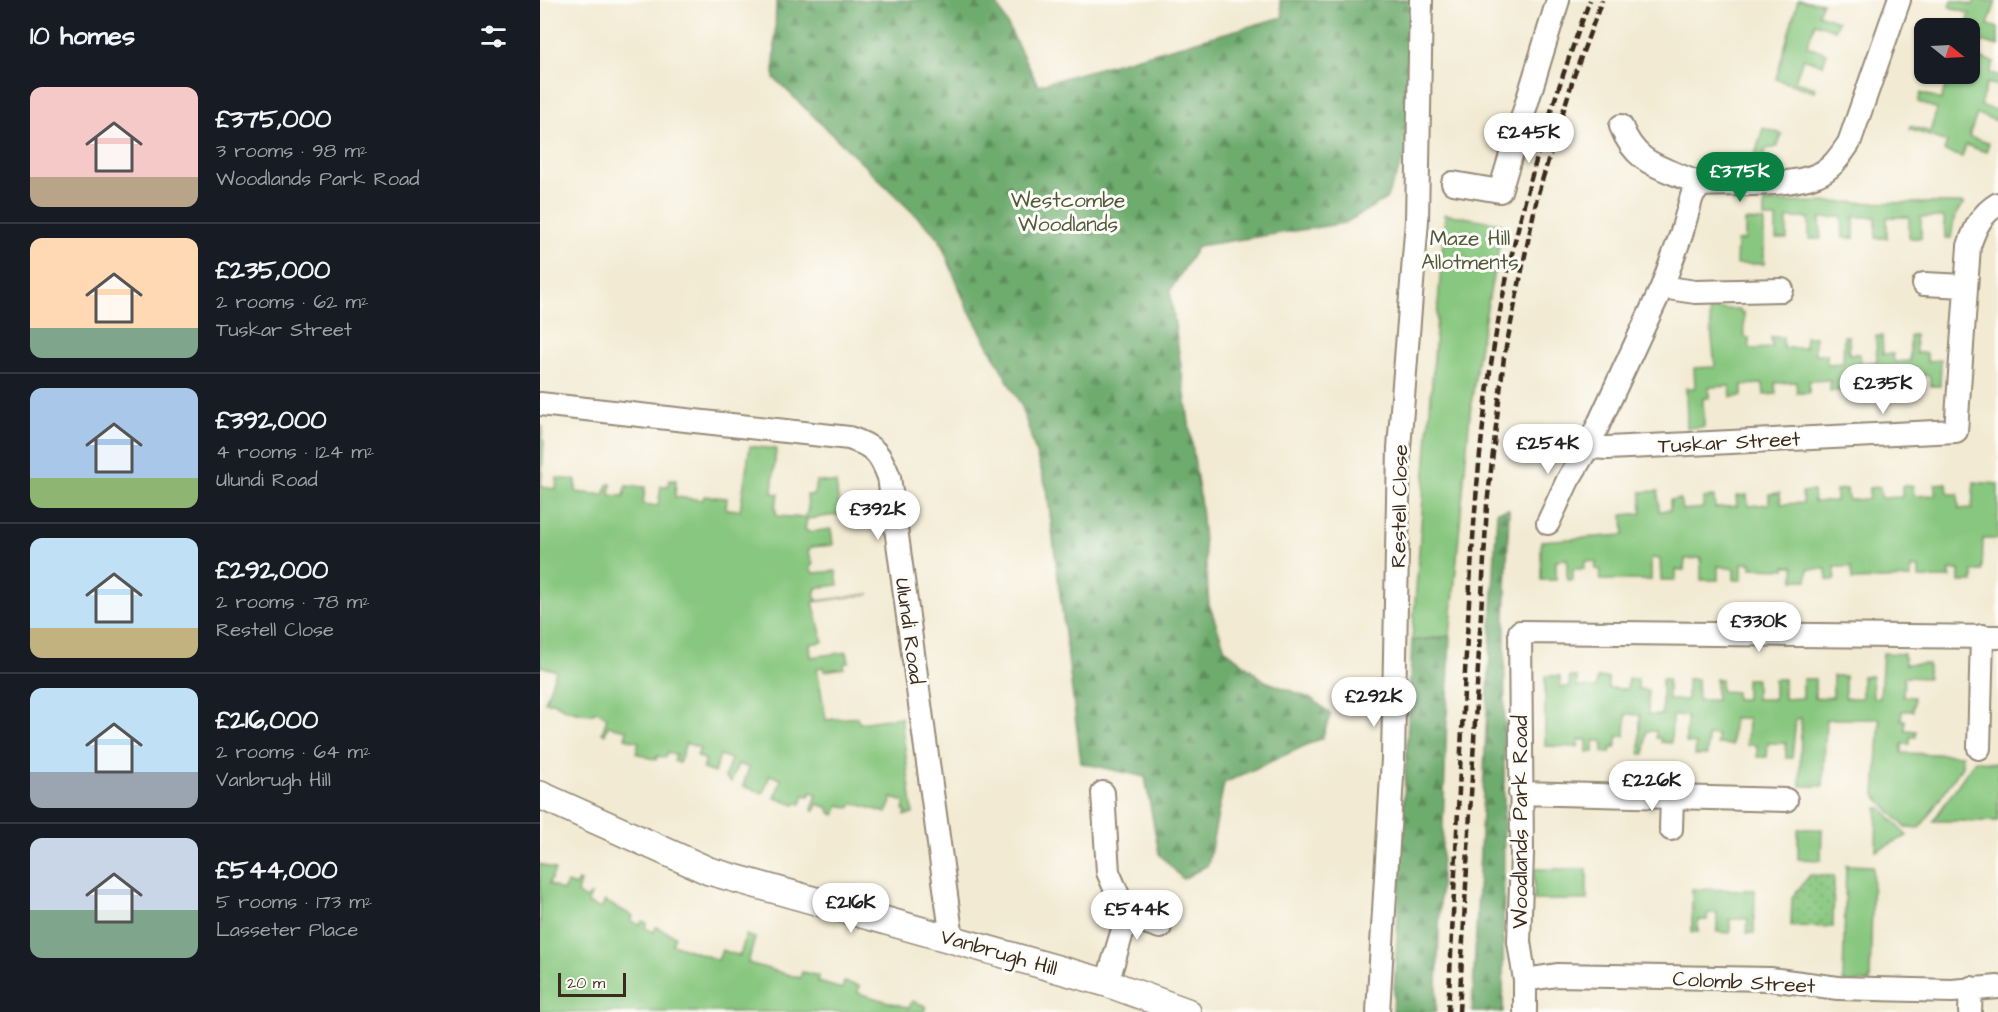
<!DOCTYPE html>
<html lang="en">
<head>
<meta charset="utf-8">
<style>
  :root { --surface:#171b24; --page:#242831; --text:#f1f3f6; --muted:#9ea1a6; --line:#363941; --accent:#0b8043 }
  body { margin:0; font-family:"Architects Daughter",sans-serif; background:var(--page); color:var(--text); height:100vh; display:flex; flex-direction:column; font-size:22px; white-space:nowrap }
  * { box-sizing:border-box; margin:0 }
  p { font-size:20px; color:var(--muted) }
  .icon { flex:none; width:33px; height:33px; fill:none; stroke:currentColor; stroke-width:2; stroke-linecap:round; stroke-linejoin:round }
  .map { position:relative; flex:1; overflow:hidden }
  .details { display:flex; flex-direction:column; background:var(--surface); width:540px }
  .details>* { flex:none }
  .needle { width:39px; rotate:108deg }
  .controls { position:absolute; left:1374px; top:18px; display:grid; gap:12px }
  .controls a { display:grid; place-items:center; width:66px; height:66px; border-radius:12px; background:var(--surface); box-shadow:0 2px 4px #0004; font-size:30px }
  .scale { position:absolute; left:18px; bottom:15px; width:68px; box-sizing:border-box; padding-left:6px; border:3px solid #3b2a1e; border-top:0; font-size:16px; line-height:21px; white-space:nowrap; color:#3b2a1e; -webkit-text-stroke:4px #fdfcf7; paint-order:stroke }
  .price { position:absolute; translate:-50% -51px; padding:0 14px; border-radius:21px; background:#fff; color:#222; font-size:20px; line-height:39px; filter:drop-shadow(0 2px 3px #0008) }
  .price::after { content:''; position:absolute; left:50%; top:36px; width:18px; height:14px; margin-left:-9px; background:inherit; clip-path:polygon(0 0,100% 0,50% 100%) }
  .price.active { background:var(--accent); color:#fff }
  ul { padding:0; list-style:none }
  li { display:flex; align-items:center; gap:18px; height:150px; padding:0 30px }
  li+li { border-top:2px solid var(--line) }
  li span { display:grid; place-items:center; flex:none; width:168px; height:120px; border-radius:12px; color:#555 }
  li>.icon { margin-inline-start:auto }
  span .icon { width:72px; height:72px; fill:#fffc; stroke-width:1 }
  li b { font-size:26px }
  h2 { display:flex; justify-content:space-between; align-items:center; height:72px; padding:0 30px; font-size:26px }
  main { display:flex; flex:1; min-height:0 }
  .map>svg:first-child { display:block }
  .green { fill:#88c77f; stroke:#62784e; stroke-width:1.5 }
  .forest { fill:url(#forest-firs); stroke:#546b46; stroke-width:1.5 }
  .park { fill:url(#park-dots); stroke:#62784e; stroke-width:1.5 }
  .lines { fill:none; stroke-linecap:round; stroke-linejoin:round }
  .minor-casing { stroke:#968a78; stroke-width:26 }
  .tertiary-casing { stroke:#968a78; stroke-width:30 }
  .minor { stroke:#fff; stroke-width:22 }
  .tertiary { stroke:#fff; stroke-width:27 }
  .rail { stroke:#3b2a1e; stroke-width:4.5; stroke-dasharray:9 4.5; stroke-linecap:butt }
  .labels { text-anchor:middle; stroke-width:6; stroke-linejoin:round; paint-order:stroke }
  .park-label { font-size:21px; fill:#52593b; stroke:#fdfcf7 }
  .street-label { font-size:21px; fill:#3b2a1e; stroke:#fdfcf7 }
</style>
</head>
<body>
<main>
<section class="details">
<h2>10 homes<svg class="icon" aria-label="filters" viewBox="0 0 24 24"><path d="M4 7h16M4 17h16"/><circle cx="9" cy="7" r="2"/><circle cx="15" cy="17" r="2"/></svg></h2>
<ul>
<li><span style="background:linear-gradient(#f6c9c9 75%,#b9a48a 0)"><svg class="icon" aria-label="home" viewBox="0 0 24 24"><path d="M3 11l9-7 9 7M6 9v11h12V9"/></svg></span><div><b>£375,000</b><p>3 rooms · 98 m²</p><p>Woodlands Park Road</p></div></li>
<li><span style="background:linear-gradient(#ffd9b3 75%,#7fa58c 0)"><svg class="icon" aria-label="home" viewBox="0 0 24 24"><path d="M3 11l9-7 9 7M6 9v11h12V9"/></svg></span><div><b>£235,000</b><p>2 rooms · 62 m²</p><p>Tuskar Street</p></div></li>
<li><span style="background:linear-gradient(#a9c7e8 75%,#8fb573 0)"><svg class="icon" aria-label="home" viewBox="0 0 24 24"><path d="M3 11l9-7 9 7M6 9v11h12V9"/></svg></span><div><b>£392,000</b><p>4 rooms · 124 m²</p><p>Ulundi Road</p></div></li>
<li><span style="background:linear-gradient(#bfe0f5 75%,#c2b280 0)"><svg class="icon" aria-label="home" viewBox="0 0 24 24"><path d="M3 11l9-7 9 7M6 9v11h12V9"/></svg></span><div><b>£292,000</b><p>2 rooms · 78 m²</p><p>Restell Close</p></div></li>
<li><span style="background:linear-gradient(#bfe0f5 70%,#9aa5b1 0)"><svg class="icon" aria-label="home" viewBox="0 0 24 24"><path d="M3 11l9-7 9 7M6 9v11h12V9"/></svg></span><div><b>£216,000</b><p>2 rooms · 64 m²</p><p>Vanbrugh Hill</p></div></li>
<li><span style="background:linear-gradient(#c9d6e8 60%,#7fa58c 0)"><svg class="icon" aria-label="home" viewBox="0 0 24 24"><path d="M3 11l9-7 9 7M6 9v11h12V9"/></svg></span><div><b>£544,000</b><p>5 rooms · 173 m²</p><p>Lasseter Place</p></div></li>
</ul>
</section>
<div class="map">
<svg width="1458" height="1012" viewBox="0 0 1458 1012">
  <defs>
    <pattern id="forest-firs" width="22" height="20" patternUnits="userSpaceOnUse" patternTransform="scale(1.5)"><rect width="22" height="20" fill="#6eac6e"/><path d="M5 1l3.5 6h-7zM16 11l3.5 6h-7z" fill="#5c8c5a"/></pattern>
    <pattern id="park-dots" width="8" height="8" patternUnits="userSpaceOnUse" patternTransform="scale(1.5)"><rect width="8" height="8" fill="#88c77f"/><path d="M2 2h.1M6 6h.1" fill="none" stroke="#70a267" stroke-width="1.8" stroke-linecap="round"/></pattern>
  </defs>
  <rect width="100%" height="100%" fill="#fdfcf7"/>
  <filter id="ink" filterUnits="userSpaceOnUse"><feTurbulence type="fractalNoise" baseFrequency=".0167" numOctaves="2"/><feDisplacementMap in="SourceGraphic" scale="12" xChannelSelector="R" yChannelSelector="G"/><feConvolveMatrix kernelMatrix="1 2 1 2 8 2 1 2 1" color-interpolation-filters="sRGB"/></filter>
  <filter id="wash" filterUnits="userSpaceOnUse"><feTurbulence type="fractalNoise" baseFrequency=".008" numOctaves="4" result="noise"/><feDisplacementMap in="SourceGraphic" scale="24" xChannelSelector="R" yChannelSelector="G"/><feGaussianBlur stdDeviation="1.35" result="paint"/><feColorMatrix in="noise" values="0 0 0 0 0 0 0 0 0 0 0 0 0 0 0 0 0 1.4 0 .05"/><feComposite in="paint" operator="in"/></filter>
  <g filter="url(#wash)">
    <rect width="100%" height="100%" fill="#f2ead2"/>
    <path class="green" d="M1258,0l24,3 -4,11 20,7 -3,9 -20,-7 -8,23 20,7 -4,12 -20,-7 -8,23 20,7 -1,4 -38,-13z
      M1412,0l21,5 2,-5 21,1 -8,24 10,3v18l-16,-5 -2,7 -10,-3v-17h-5l5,-14 -20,-7z
      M1437,57l17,5 -4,11 8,3v10l-11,-3 -7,22 18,6 -1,10 -20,-7 -8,23 20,6 -3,9 -20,-7 -4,12 -18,-6 3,-9 -38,-13 1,-3 20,6 7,-23 -19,-7 3,-9 20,7 7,-23 -10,-3h32v-12l4,2z
      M1223,128l19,6 -5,13 -11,2 -4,12 -9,1z
      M1224,202l200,1 -10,16 -3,19h-6l-1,-21h-23v21h-12v-21h-22v21h-11v-21h-22v21h-11l-1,-21 -22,1 1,21h-12v-21h-22v21h-11v-21h-12z
      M905,214l55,9 -1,6 3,1 -22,114 -10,69 -20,223 -38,5z
      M1205,221h19v43h-28l1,-23 8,-1z
      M1169,309h31v4h4v24l5,1 1,11 22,-1 -1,-11h12v11h22v-11h10v17h12v10l16,-1 1,-27h5v18h11l1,9 16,-1 -1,-26h6l1,18h10l1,8 16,-1v-26h5l1,18h11v8l14,-1 -1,26h-9l-2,-11 -21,1 1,11 -12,1 -1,-11 -21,1v11l-11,1 -1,-12 -21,1v12h-12v-11l-21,1v12h-12l-1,-11 -21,1 1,11 -12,1 -1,-11 -21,1v11l-11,1 -1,-11 -21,1v11h-6l1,29 -17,1 -1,-40h9l-1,-20 21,-1z
      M0,426l3,1 -1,13 2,1 -3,46 15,2 1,-11 19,2v12l28,3 4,-11h3l-1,11 14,1 2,-10 19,1 -2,17 15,2 3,-20h7l1,-6h7l-1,17 28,3 1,-4 23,2 -1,11 14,1 10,-64 26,3 -4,44 7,1 -4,13 2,9 28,2 3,-9 -1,-14h7l2,-14 20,2 4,30 19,-1 -52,7 -2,10 4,3 22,-3 2,16 -22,2 -3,4 5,12 -3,6 4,4 22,-2 2,14 -22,3 -2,8 4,5 52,-7 -57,8 10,40 -13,2 1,13 36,-5 2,10 -5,1v5l-20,3 -1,-4 -6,1 9,52 31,-3 2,6 42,-6 12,97 -8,1 1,-4 -3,-1 2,-8 -13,-4 -5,15 -33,-10 -4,5 -11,-3 -4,10 -5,-2 -1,-5 -12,-4 -2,7 -3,-1 5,-16 -6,-2 -2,4 -5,-1 -3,9 -5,-1 -1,2 -20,-7 6,-19 -11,-4 -7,18 -20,-7 6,-18 -11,-4 -7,18 -6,-5 6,-18 -11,-4 -6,18 -11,-4 3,-9 -9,-4 3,-8 -14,-5 -7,20 -5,-2 2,-6 -8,-3 -3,6 -8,-2 -1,4 -20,-7 3,-11 -14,-4 2,-8 -19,-4 -3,8 -3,-1 5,-15 -10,-7 -7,3 -9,-1 -16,-4 -12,-7h-8l11,-31 -15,-5 -1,2z
      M1434,482l24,2v55h-15l-1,32h-9v11h-14v-12h-9v8h-31v-10l-8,-1v11l-59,2 -1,-13h-16v13h-8l-1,-11h-18l-1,11h-13v-14h-9v3l-34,-1v-5h-9v17h-8v-11l-16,-3v14h-17v-22l-16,1 -1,11h-8v10h-15l-1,-21 -9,-1v22h-51l1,-10 -6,-1 1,-7 -11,-1 -1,8h-11v11h-6v-21l-11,1v20h-15v-39l83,-6 -1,-20 19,-2 -1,-21 17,-1 1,20 11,-1v-10l10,-1 2,11 21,-2v-10l11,-1 1,11 22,-2 -1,-10 11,-1 1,11 21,-2v-10l11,-1 1,11 22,-1 -1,-11 11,-1 1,11 22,-1v-11l11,-1 1,11 21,-1v-11l11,-1 1,11 21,-1v-11h11l1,10 21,-1v-11l12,-1 1,11h10l1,15 13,-1z
      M1343,653l21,1 1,10h23v14l-24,-1 -1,19 11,1 -1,14h-11l-1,9h4v10l11,1v6h-6v7h-8v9l60,2v11l-42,62 -15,-1 -30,-32 5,-76h-54l-3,67h-23l1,-68 -5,1 -4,39h-6v-15h-18l-1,14h-10v-12h-10l1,-27h-15l-1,27 -15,-1v-9h-9l-1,20h-12l1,-11 -10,-1 1,-27h-15l-1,27 -10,-1 -1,-4h-4v-7h-10l-1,23h-5v-39l-14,-1 -1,22h-7l-3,12h-4l-1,5 -7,-1v-11h-9v11h-7v-12h-8l-1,7 -33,-1v-70h15v11h9l1,-10h7v10l19,1 1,-10h11v10l19,1 1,-10h10v10l10,1v25h14v-36h6v21h19v-21h10l1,21h18v-21h5v12l15,1v7h10v-20h10v20h18v-20h10v20l19,-1v-19h12v19l18,-1v-21h12v22h17v-22h10l1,22h7z
      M1435,760l23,4v57h-65z
      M1337,808h5l25,28 -31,15z
      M1258,829h24l-1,31 -23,-1z
      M0,864l15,6 -6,14 14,7 4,-8 8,3 3,-5 2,1 -3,11 8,6 6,-4 -3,8 13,6 4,-8 28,15 -2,5 9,4 2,-4 5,2 -2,5 9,4 2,-5 19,9 -3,8 3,1 43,15 4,-10 18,6 6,-21 9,3 -7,25 52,15 2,-6 17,4 -1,6 24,7 2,-7 15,4 -1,7 51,15 3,-7 14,5 -2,6h-384z
      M1306,865l27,1 -3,116h-27z
      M994,869h53v31h-53z
      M1152,889l63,1 -1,43h-7l1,-14h-18v14l-13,-1v-19h-9l-1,7h-9v12h-6z"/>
    <path class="forest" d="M236,0h219l43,85 245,-68 -3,-17h137v54l-11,100 -20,45 -41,24 -147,23 -28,45 31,215 8,98 16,45 40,32 47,18 19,15 -9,24 -98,45 -16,82 -25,14 -24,-25 -14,-77 -64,-14 -34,-273 -25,-83 -56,-102 -27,-67 -165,-160z
      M969,509l-4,110 -2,393h-31l25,-501z
      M910,636l-14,376h-43l19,-371z"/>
    <path class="park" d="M1270,875l24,1 -1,51 -42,-1 1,-29z"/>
  </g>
  <g filter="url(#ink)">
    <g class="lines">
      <g class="minor-casing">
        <path id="minor" d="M1081,126c16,42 44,41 80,59
          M913,183l47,8 58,-191
          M1384,284l41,2
          M1122,287l33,5 87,-2
          M0,404l309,34c25,8 31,15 40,39l63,462
          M1048,447l20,1 348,-17 13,-185c6,-18 12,-32 29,-42
          M1008,523l20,-43 20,-33 74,-160 19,-52 11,-39 9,-11c32,-2 88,2 116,-10 15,-6 23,-19 32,-32l50,-143
          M1439,748l3,-112
          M563,793l5,79 19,44 -20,67
          M980,793l266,7
          M1131,829l1,-32
          M587,916l33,11
          M985,980l32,-5 213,4 68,9 114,3 46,-4
          M838,1012l15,-253 6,-311 18,-228 4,-220
          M985,1012v-32l-6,-38 3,-88 -2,-222 478,5
          M1430,1012l1,-24"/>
      </g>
      <g class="tertiary-casing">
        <path id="tertiary" d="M0,795l169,76 398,112 80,29"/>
      </g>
      <use href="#minor" class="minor"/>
      <use href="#tertiary" class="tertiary"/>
      <path class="rail" d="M908,1012c6,-113 11,-227 17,-340 6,-105 11,-210 27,-314 19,-123 54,-242 98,-358
        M919,1012l28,-507 17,-148 33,-160 37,-121 28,-76"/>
    </g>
  </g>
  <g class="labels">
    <g class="park-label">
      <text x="528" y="207">Westcombe<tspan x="528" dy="24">Woodlands</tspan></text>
      <text x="930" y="245">Maze Hill<tspan x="930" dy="24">Allotments</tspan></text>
    </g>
    <g class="street-label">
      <text transform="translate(1189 442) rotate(-3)" y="7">Tuskar Street</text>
      <text transform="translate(859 506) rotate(-89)" y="7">Restell Close</text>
      <text transform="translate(370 631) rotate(82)" y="7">Ulundi Road</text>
      <text transform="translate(980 822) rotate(-90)" y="7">Woodlands Park Road</text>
      <text transform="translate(459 952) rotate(16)" y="7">Vanbrugh Hill</text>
      <text transform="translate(1204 982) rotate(3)" y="7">Colomb Street</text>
    </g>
  </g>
</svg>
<div class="controls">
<a><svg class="needle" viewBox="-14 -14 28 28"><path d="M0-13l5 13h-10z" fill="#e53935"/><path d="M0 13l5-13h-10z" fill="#9ea1a6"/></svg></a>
</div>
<div class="scale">20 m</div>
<b class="price" style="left:989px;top:164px">£245K</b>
<b class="price active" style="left:1200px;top:203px">£375K</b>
<b class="price" style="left:1343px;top:415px">£235K</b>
<b class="price" style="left:1008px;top:475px">£254K</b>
<b class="price" style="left:338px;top:541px">£392K</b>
<b class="price" style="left:1219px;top:653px">£330K</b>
<b class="price" style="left:834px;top:728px">£292K</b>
<b class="price" style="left:1112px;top:812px">£226K</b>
<b class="price" style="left:311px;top:934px">£216K</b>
<b class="price" style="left:597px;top:941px">£544K</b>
</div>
</main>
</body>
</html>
